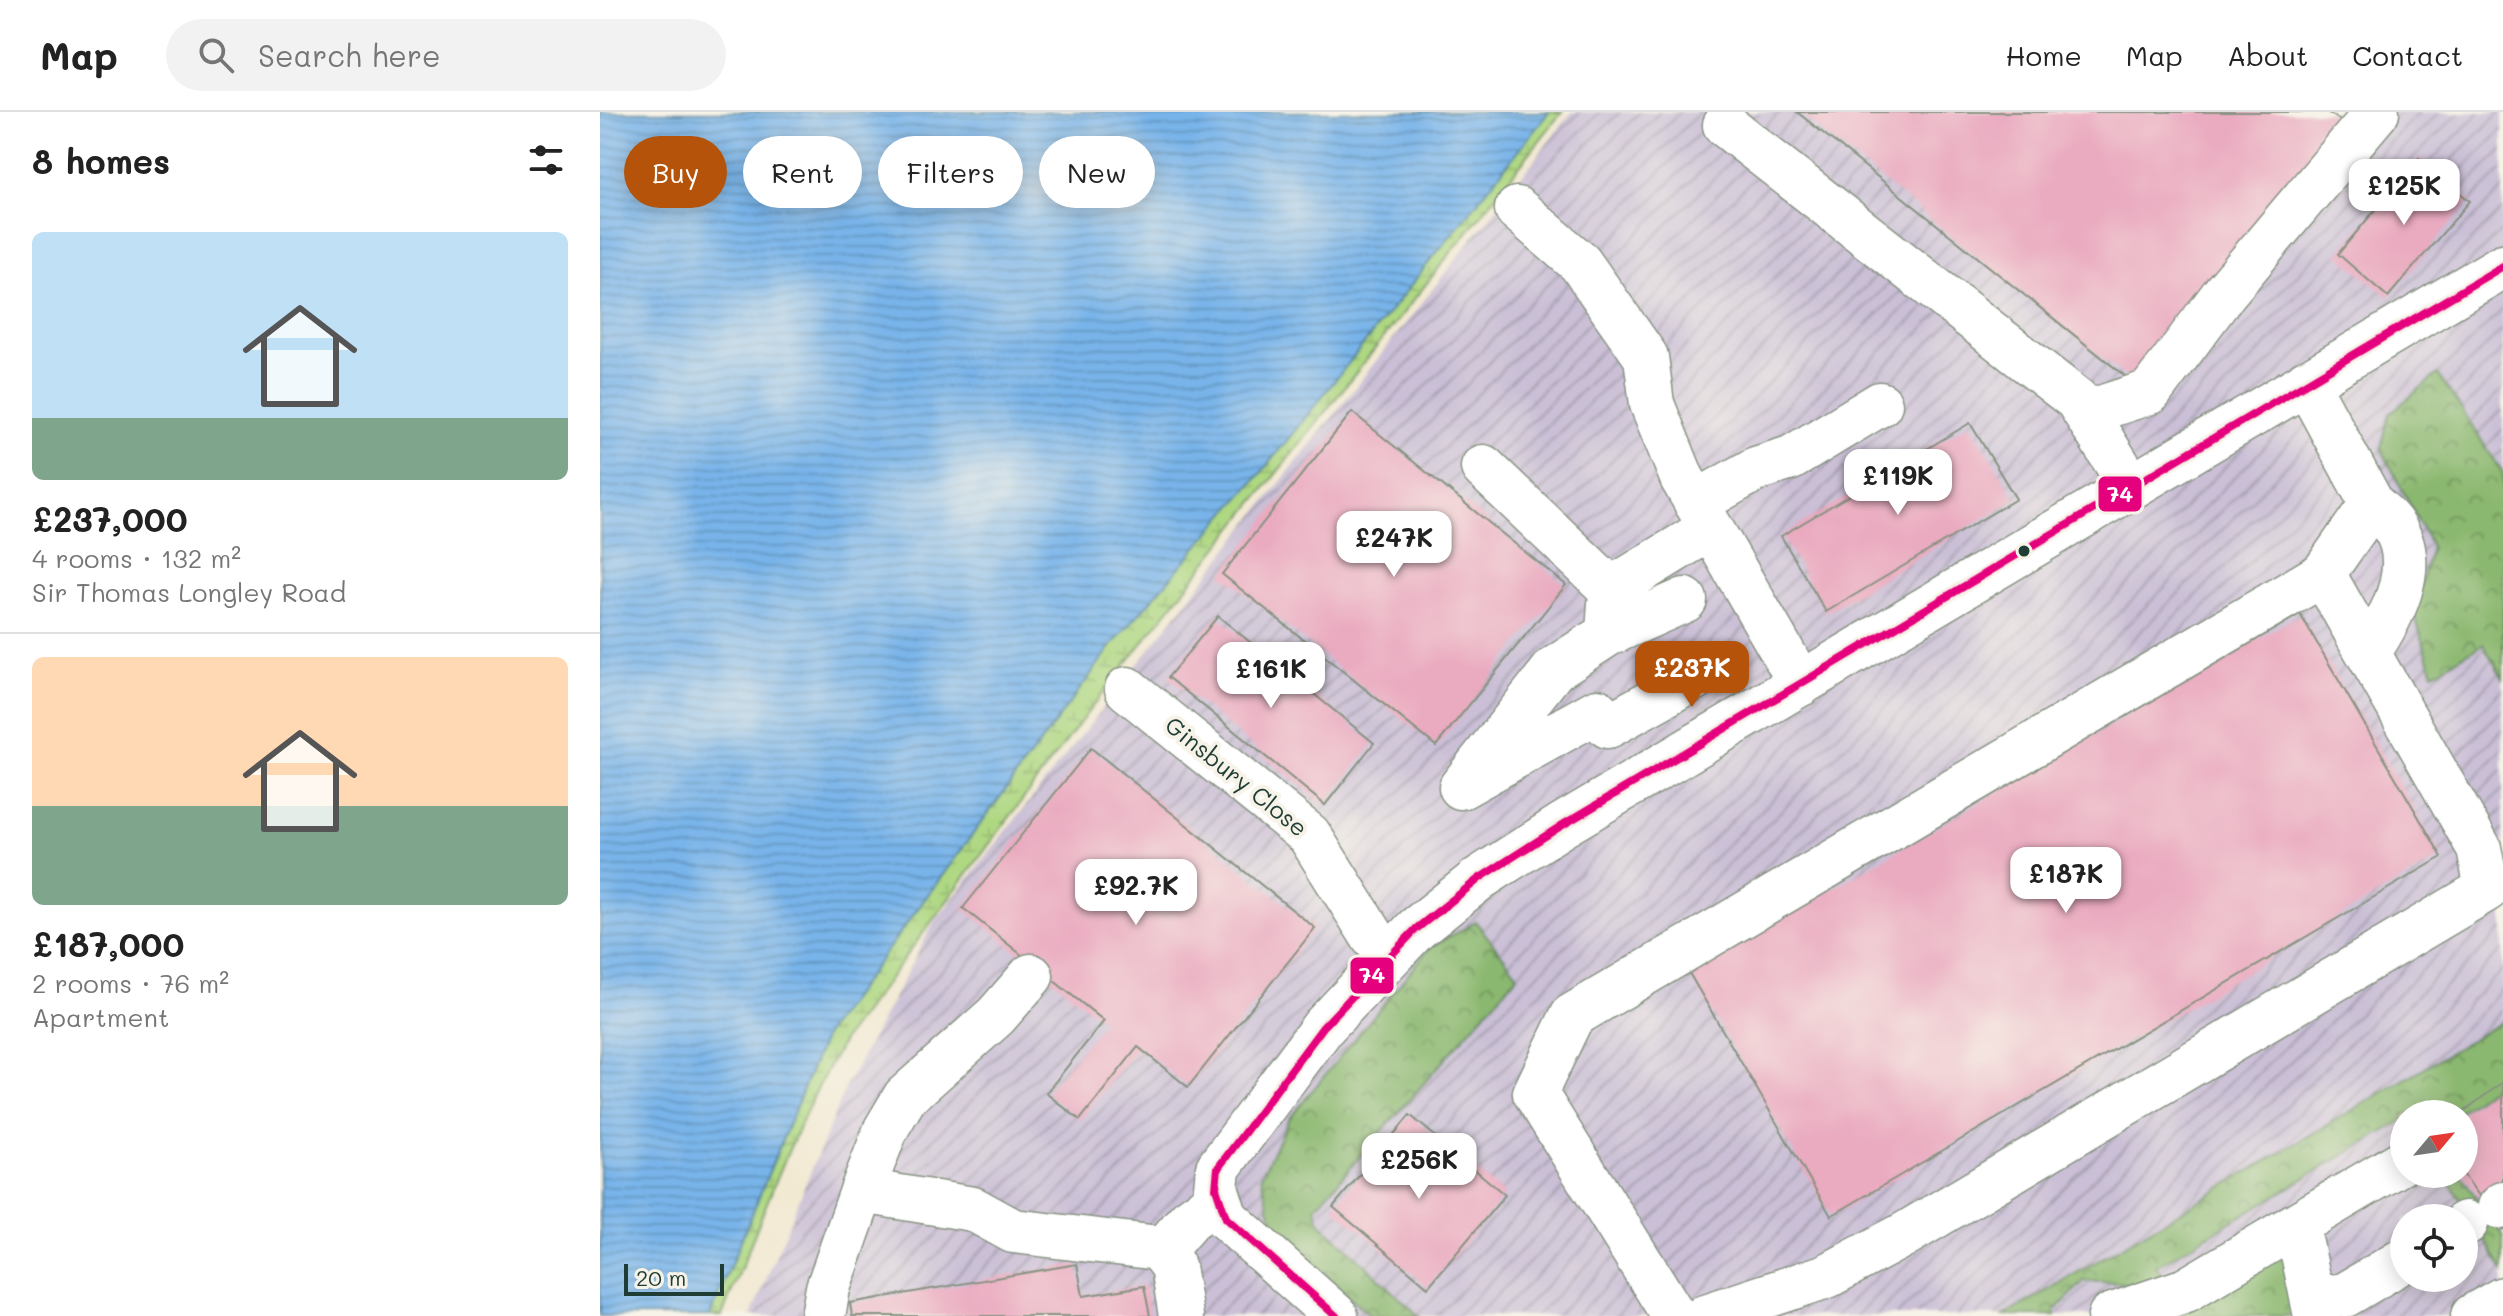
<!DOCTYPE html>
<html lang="en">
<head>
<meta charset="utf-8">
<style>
  :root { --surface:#fff; --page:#f2f2f2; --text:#222; --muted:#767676; --line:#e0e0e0; --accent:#b45309 }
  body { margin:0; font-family:Mali,sans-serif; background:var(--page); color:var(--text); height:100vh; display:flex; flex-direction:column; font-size:30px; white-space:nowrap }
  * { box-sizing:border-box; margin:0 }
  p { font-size:26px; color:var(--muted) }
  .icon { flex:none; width:44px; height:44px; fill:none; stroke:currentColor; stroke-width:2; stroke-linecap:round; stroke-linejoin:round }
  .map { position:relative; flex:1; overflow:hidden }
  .details { display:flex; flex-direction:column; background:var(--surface); width:600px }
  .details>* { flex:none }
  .guide { position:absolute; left:24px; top:24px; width:760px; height:72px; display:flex; gap:16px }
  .needle { width:52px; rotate:61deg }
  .tools { position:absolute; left:1790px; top:988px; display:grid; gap:16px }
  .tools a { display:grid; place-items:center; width:88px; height:88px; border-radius:50%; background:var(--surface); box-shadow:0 4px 20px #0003; font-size:40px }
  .scale { position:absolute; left:24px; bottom:20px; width:100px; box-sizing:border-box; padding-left:8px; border:4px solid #1f3d34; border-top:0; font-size:22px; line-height:28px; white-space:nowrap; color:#1f3d34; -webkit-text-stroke:6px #f7f3e8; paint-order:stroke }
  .price { position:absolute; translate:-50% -68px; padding:0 18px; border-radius:16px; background:#fff; color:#222; font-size:26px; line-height:52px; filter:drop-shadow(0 2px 4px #0008) }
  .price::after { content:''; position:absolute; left:50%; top:48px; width:24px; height:18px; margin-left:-12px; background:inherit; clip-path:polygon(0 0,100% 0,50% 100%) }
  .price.active { background:var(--accent); color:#fff }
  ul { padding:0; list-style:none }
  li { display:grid; align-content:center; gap:16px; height:424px; padding:0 32px }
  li+li { border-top:2px solid var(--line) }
  li span { display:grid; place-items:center; height:248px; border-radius:12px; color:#555 }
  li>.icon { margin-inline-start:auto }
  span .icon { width:144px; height:144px; fill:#fffc; stroke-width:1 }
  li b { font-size:34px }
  h2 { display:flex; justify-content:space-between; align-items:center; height:96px; padding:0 32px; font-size:34px }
  .pill { padding:0 28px; border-radius:36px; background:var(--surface); box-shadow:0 4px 20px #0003; font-size:28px; line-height:72px }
  .pill.active { background:var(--accent); color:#fff }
  header { display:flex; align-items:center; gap:48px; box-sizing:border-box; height:112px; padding:0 40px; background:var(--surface); border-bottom:2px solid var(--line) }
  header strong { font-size:38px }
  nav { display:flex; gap:44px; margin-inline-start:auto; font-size:28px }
  .search { width:560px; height:72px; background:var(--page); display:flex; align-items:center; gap:20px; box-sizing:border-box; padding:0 28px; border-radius:44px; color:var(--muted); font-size:30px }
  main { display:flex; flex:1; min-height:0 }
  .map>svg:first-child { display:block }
  .industrial { fill:url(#industrial-furrows); fill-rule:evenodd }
  .forest { fill:url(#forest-crowns); stroke:#557a52; stroke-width:2 }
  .wetland { fill:url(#wetland-marsh); stroke:#678a5b; stroke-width:2 }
  .water { fill:url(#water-rules); stroke:#4c788f; stroke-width:2 }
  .building { fill:#eaaac0 }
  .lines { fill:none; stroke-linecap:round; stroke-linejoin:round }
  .minor-casing { stroke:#889383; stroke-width:47 }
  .minor { stroke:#fff; stroke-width:44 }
  .bus-1-casing { stroke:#f7f3e8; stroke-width:14 }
  .bus-1 { stroke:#e5007d; stroke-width:8 }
  .bus-dot { fill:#1f3d34; stroke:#f7f3e8; stroke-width:3 }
  .labels { text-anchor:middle; stroke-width:8; stroke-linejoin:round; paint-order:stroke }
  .street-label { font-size:24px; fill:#1f3d34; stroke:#f7f3e8 }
  .line-badge { stroke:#f7f3e8; stroke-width:3 }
  .badge-label { font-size:22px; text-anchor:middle; font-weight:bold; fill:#fff }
</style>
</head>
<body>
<header>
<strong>Map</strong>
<div class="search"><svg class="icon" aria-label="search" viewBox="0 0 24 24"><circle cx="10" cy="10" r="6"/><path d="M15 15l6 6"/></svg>Search here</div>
<nav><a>Home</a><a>Map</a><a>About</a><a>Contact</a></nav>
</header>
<main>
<section class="details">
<h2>8 homes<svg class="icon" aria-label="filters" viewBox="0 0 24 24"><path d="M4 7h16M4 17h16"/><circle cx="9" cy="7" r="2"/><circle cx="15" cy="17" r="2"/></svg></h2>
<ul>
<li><span style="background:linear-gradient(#bfe0f5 75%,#7fa58c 0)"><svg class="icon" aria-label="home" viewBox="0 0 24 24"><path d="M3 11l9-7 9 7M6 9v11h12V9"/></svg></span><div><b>£237,000</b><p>4 rooms · 132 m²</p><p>Sir Thomas Longley Road</p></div></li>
<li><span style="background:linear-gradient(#ffd9b3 60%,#7fa58c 0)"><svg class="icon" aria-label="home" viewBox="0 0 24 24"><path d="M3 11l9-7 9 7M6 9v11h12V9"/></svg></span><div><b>£187,000</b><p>2 rooms · 76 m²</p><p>Apartment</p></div></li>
</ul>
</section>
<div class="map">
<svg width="1903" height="1204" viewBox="0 0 1903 1204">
  <defs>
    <pattern id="industrial-furrows" width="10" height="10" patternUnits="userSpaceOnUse" patternTransform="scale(2)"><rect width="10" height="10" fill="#cabfd6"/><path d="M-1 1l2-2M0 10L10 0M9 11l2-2" fill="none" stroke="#a39cae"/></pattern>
    <pattern id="forest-crowns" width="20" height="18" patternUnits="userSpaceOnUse" patternTransform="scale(2)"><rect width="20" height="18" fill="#8bb870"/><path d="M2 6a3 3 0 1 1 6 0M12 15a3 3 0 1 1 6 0" fill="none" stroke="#71975d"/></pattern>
    <pattern id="wetland-marsh" width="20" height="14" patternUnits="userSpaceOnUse" patternTransform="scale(2)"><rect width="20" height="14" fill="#afd882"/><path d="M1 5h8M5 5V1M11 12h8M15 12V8" fill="none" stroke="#96ba71"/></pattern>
    <pattern id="water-rules" width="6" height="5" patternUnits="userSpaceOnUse" patternTransform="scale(2)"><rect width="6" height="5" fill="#78b4ea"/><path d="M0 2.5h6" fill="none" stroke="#6294be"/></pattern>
  </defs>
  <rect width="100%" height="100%" fill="#f7f3e8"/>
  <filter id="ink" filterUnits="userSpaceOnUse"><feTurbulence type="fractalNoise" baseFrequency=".0125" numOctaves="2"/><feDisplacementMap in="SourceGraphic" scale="16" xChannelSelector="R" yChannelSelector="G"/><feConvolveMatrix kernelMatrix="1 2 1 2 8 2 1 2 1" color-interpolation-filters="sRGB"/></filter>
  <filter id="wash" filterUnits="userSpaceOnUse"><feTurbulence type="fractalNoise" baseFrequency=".006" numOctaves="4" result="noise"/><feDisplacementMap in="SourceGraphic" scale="32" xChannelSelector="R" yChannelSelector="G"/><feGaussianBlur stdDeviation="1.8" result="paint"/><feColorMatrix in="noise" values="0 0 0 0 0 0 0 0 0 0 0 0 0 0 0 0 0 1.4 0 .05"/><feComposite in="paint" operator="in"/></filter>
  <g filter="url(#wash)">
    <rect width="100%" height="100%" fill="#f2e9d2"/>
    <path class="industrial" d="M972,0h931v1204h-1752l95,-230 87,-162zM1804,1002h60v60h-60zM1804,1106h60v60h-60z"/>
    <path class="forest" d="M1838,262l65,99v205l-20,-34 -50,29 -19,-60 17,-67 -50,-98 9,-35z
      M876,810l42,53 -202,232 4,15 99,94h-49l-96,-91 -13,-49 27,-56 142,-173z
      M1903,909v59l-47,34h-52v6l-248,146 7,13 -7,6 -72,-4 -29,30v5h-51z
      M1845,1062h15l43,62v35z
      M1686,1137l15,67h-138z"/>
    <path class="wetland" d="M826,0h136l-471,596 -247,331c-51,88 -84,183 -122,277h-61l156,-340z"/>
    <path class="water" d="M0,0h949l-288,361 -147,170 -288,390 -116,283h-110z"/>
    <g id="blocks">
      <path class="building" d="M1197,0h530l16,10 -208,262z
        M1819,46l51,43 -82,96 -50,-43z
        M752,300l214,173 -130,161 -214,-172z
        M1370,311l46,76 -190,113 -45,-76z
        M1700,502l142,243 -611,359 -142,-243z
        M618,504l156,127 -49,62 -157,-128z
        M491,636l224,180 -127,159 -50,-40 -58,73 -34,-27 58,-72 -141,-113z
        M1903,970v110l-17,13 -23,-31 1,-60h-4z
        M810,1003l95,80 -77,92 -95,-80z
        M477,1152l6,32 61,-10 6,30h-298l-2,-13z"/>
    </g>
  </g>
  <g filter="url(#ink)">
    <use href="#blocks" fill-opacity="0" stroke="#889383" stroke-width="2"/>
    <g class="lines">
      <g class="minor-casing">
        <path id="minor" d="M1125,13l352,275 54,86
          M917,97l63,54 66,94 6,47 30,74 119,206
          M1485,301l65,-21 75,-100 152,-180
          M883,355l128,122 100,-61
          M1096,391l60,-34 35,-11 89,-54
          M1010,491l-2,31 77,-34
          M1008,522l-54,35 -93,118 136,-76 11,15 108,-60
          M1768,541c23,-34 53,-87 25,-127 -5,-8 -14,-15 -21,-22
          M527,577l182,146 64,102 17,17
          M262,1079l24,-62 19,-32 91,-81 35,-40
          M1900,1095l3,-3
          M1864,1112l2,-1
          M1694,1116l7,16 15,72
          M563,1138l26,-30 29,-21
          M1713,1187l32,-4 59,-35
          M223,1204l5,-28 34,-97 111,18 40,22 146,17 14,18 8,50
          M736,1204l-110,-98 -10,-30 2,-20 105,-141 93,-98 64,-51 81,-52 942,-560
          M1074,1204l-139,-223 37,-77 751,-442 49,-70 -66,-122
          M1106,1204l121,-40 75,-40 585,-347 -8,-41 -156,-274
          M1510,1204l76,-26 218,-129
          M1873,1204l30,-17"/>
      </g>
      <use href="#minor" class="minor"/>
      <g class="bus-1-casing">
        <path id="bus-1" d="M736,1204l-110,-98 -10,-30 2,-20 105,-141 93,-98 64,-51 81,-52 942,-560"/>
      </g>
      <use href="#bus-1" class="bus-1"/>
    </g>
  </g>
  <circle class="bus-dot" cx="1424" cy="439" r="7"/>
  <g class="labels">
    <g class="street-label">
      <text transform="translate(636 665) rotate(39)" y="8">Ginsbury Close</text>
    </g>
  </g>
  <g class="line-badge">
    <rect x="1497" y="363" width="46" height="38" rx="8" fill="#e5007d"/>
    <rect x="749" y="844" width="46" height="39" rx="8" fill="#e5007d"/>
  </g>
  <g class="badge-label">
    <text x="1520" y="390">74</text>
    <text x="772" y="871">74</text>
  </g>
</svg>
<div class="tools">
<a><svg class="needle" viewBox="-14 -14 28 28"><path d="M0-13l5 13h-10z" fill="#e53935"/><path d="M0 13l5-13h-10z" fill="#767676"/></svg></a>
<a><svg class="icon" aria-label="locate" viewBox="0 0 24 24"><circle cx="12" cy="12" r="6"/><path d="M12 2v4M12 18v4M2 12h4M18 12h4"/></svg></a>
</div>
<div class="scale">20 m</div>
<b class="price" style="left:1804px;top:115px">£125K</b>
<b class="price" style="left:1298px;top:405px">£119K</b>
<b class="price" style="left:794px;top:467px">£247K</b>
<b class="price active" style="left:1092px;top:597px">£237K</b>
<b class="price" style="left:671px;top:598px">£161K</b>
<b class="price" style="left:1466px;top:803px">£187K</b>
<b class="price" style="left:536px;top:815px">£92.7K</b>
<b class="price" style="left:819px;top:1089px">£256K</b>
<div class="guide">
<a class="pill active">Buy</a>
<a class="pill">Rent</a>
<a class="pill">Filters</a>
<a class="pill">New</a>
</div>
</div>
</main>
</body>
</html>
